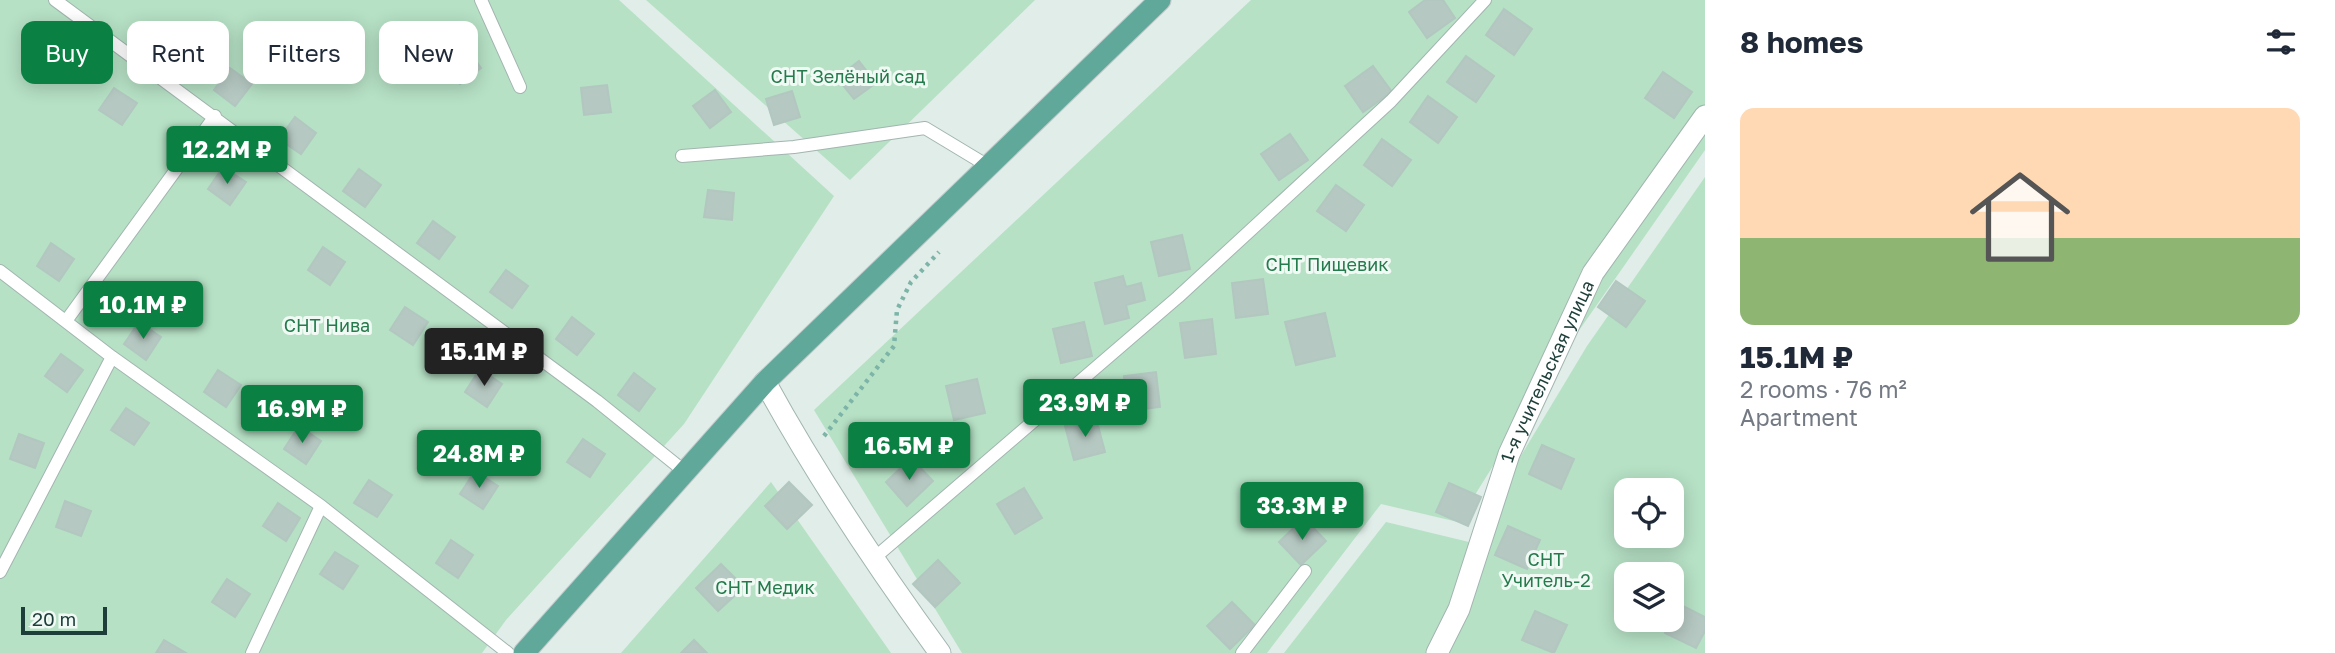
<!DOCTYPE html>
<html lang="en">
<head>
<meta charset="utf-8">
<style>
  :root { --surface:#fff; --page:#f6f6f7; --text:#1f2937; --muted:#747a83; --accent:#0b8043 }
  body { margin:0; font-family:"Golos Text",sans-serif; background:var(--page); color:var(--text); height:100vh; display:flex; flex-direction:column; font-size:26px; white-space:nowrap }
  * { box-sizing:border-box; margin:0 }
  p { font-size:23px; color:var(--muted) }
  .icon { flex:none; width:38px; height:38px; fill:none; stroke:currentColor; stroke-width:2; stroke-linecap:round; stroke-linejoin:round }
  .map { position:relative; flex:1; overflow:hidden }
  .sheet { display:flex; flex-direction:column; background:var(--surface); width:630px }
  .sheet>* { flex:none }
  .guide { position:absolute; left:21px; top:21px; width:665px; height:63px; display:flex; gap:14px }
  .fabs { position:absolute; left:1614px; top:478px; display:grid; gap:14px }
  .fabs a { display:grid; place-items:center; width:70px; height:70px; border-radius:14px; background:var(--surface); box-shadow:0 4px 18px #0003; font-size:35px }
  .scale { position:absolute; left:21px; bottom:18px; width:86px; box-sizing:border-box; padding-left:7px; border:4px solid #1e3f39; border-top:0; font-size:19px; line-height:24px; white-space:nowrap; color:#1e3f39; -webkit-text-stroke:5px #f1f9f5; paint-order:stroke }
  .price { position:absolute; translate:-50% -60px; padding:0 16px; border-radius:7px; background:var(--accent); color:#fff; font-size:23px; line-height:46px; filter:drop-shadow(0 2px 4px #0008) }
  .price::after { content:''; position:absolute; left:50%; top:42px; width:21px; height:16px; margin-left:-10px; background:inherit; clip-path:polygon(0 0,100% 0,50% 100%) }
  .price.current { background:#222; color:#fff }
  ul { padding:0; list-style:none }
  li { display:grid; align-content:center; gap:14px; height:371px; padding:0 35px }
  li span { display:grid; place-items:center; height:217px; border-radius:14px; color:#555 }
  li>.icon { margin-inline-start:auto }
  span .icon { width:126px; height:126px; fill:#fffc; stroke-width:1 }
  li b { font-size:30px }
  h2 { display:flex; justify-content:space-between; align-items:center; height:84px; padding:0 35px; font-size:30px }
  .tag { padding:0 24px; border-radius:14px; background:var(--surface); box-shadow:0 4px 18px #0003; font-size:24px; line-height:63px }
  .tag.current { background:var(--accent); color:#fff }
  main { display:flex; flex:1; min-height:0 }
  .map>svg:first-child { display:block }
  .green { fill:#b6e1c5; fill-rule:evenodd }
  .building { fill:#b5c8c1; stroke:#b2c7c0; stroke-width:2 }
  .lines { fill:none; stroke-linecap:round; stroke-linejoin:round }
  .service-casing { stroke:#a2b5b0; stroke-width:14 }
  .minor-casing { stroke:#a2b5b0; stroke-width:23 }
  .primary-casing { stroke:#c0c9c8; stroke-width:23 }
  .path { stroke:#7cb4a7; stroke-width:4.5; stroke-dasharray:3.5 5; stroke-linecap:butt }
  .service { stroke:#fff; stroke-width:12 }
  .minor { stroke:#fff; stroke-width:21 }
  .primary { stroke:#5fa89a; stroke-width:21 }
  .labels { text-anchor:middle; stroke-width:6; stroke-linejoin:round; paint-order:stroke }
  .park-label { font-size:18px; fill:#247b4c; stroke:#f1f9f5 }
  .street-label { font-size:18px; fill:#1e3f39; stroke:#f1f9f5 }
</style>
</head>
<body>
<main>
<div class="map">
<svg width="1705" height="653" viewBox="0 0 1705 653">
  <rect width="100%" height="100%" fill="#e0ede8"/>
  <path class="green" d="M0,0h619l215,196 -150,228 -178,196 -24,33h-482z
    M646,0h389l-185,180z
    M1251,0h454v150l-139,199 -108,173 -77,-18 -114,149h-305l-148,-243z
    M1705,177v476h-421l102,-131 83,20 118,-196zM1626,490h45v46h-45zM1626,574h45v46h-45z
    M771,482l120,171h-270z"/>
  <path class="building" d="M1425,0h18l12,18 -28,20 -18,-26z
    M1504,9l28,20 -18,26 -28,-20z
    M45,43l22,15 -15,22 -22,-15z
    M466,47l15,21 -21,16 -16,-21z
    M1466,56l28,20 -18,26 -29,-20z
    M859,61l17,22 -22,16 -17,-21z
    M1373,66l19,26 -29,20 -18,-26z
    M230,68l22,16 -17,22 -21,-16z
    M1663,72l29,20 -18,26 -29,-20z
    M607,85l4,27 -27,3 -3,-27z
    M114,88l23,15 -15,22 -23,-15z
    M715,90l16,22 -21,16 -17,-22z
    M792,91l8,26 -26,8 -8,-26z
    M1428,96l29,21 -19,26 -28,-21z
    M295,117l21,16 -15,21 -22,-15z
    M1290,134l18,26 -29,20 -18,-26z
    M1382,139l29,21 -19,26 -28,-21z
    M223,167l23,15 -16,23 -22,-16z
    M359,169l22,16 -16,22 -22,-16z
    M1336,185l28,20 -18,26 -29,-20z
    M708,190l26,3 -2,27 -28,-3z
    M433,221l22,16 -16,22 -22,-16z
    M1182,235l8,34 -31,7 -8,-34z
    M51,243l23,16 -15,22 -22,-15z
    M323,247l22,15 -15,23 -22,-15z
    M506,270l22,16 -16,22 -22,-16z
    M1123,276l3,11 15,-4 4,17 -19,5 3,13 -24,6 -10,-41z
    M1263,279l5,35 -32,4 -4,-35z
    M1616,281l29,20 -19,26 -28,-20z
    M405,307l23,15 -15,23 -23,-15z
    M1325,313l10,43 -39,9 -11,-43z
    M572,317l22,17 -17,21 -21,-16z
    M1212,319l4,35 -31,4 -5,-35z
    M139,322l22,15 -15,23 -22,-16z
    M1084,322l8,34 -31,7 -8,-34z
    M61,354l22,16 -16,22 -22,-16z
    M480,369l22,15 -15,23 -22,-15z
    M218,370l23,15 -15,22 -22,-15z
    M1156,372l4,35 -32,4 -4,-35z
    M634,373l21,16 -16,22 -21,-16z
    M977,379l8,34 -31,7 -8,-34z
    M126,408l23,15 -15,22 -23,-15z
    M1096,418l9,34 -31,8 -9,-34z
    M299,426l22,15 -15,23 -22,-15z
    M19,434l25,9 -9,25 -25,-9z
    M583,439l22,15 -15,23 -23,-15z
    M1542,445l32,14 -13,30 -32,-15z
    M911,458l22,23 -26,25 -21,-24z
    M475,471l23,15 -15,23 -23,-15z
    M369,480l23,15 -15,22 -23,-14z
    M789,482l23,23 -25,24 -22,-23z
    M1449,483l32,14 -13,29 -32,-14z
    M1024,488l18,30 -27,16 -18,-30z
    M65,501l26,10 -10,25 -25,-9z
    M278,503l22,15 -14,23 -23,-15z
    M1304,518l22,23 -25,24 -22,-23z
    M1508,526l32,14 -13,29 -32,-14z
    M451,540l22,15 -15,23 -22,-15z
    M335,552l23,14 -15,23 -23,-15z
    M938,560l22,23 -25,24 -22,-23z
    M721,564l23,23 -26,24 -22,-23z
    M227,579l23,15 -15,23 -23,-15z
    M1232,602l23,23 -25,24 -23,-23z
    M1679,604l26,13v14l-9,17 -31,-15z
    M1535,611l32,14 -13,28 -32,-13z
    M164,640l22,13h-30z
    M694,640l13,13h-26z"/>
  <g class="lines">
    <g class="service-casing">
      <path id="service" d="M55,0l542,401 87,70
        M481,0l39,87
        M682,156l112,-9 131,-19 63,38
        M0,271l112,86 209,149 187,147
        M66,321l149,-205
        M872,560l306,-263 213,-196 94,-101
        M0,572l112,-215
        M252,653l69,-147
        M1242,653l63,-82"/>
    </g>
    <g class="minor-casing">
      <g id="minor">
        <path d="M765,382c52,95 111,183 175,271"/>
        <path id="s1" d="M1437,653l22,-44 50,-155 84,-181 112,-157"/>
      </g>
    </g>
    <g class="primary-casing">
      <path id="primary" d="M524,653l241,-271 395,-382"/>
    </g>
    <path class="path" d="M824,436l70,-90 3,-36 14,-28 28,-30"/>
    <use href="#service" class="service"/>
    <use href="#minor" class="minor"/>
    <use href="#primary" class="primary"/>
  </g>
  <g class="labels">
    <g class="park-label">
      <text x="848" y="83">СНТ Зелёный сад</text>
      <text x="1327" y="271">СНТ Пищевик</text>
      <text x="327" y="332">СНТ Нива</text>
      <text x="1546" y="566">СНТ<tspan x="1546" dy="21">Учитель-2</tspan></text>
      <text x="765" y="594">СНТ Медик</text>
    </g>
    <g class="street-label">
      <text dy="6" stroke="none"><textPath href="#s1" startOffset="303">1-я учительская улица</textPath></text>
    </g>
  </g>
</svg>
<div class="fabs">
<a><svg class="icon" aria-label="locate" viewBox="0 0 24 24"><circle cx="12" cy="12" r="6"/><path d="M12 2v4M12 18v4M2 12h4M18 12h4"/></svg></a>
<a><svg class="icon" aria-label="layers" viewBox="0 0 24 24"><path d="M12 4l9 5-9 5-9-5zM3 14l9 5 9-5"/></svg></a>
</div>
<div class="scale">20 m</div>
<b class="price" style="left:227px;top:186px">12.2M ₽</b>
<b class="price" style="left:143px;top:341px">10.1M ₽</b>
<b class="price current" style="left:484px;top:388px">15.1M ₽</b>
<b class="price" style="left:1085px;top:439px">23.9M ₽</b>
<b class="price" style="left:302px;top:445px">16.9M ₽</b>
<b class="price" style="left:909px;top:482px">16.5M ₽</b>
<b class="price" style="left:479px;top:490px">24.8M ₽</b>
<b class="price" style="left:1302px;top:542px">33.3M ₽</b>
<div class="guide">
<a class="tag current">Buy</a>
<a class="tag">Rent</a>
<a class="tag">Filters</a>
<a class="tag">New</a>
</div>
</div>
<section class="sheet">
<h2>8 homes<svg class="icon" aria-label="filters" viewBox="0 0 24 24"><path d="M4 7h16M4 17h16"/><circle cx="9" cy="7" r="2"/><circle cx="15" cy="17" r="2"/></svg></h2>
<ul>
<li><span style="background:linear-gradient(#ffd9b3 60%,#8fb573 0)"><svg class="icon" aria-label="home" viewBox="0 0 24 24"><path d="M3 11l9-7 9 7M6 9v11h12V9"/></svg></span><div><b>15.1M ₽</b><p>2 rooms · 76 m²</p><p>Apartment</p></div></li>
</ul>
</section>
</main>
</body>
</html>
